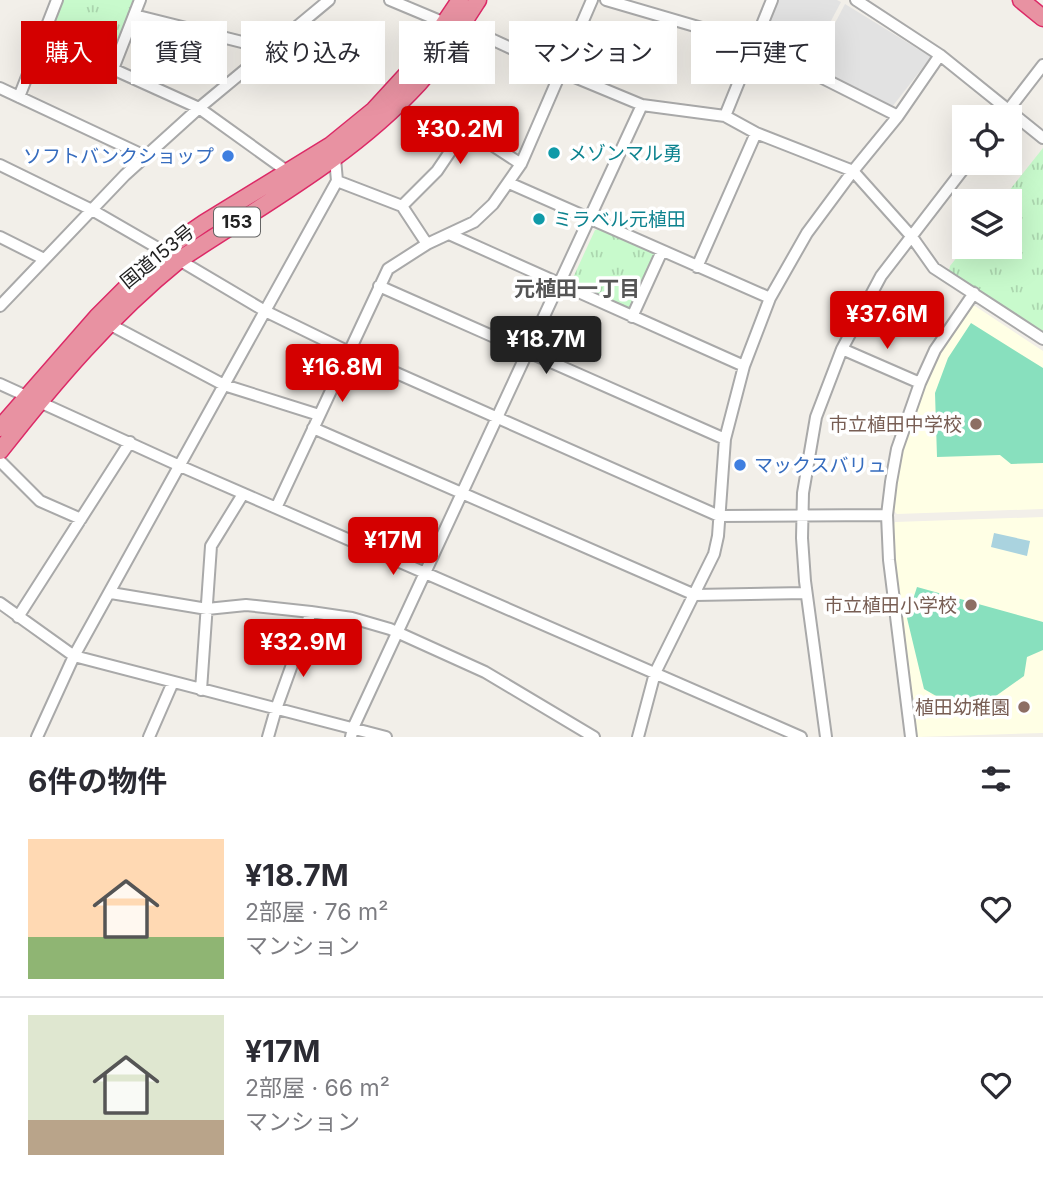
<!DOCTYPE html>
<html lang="ja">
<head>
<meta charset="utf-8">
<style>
  :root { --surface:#fff; --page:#f2f2f3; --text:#2b2b33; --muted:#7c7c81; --line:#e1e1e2; --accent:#d40000 }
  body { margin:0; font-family:Inter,"Noto Sans JP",sans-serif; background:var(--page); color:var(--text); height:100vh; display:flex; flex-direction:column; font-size:26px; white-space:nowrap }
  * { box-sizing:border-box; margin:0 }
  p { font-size:23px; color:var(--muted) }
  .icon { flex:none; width:38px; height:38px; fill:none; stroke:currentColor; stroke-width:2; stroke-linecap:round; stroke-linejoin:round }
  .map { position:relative; height:737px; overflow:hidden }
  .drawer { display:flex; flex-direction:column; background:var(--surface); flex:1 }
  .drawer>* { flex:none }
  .top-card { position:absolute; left:21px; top:21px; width:1001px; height:63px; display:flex; gap:14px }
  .buttons { position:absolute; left:952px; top:105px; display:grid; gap:14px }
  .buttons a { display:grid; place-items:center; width:70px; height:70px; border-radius:0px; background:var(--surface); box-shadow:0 7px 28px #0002; font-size:35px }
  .price { position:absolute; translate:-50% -60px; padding:0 16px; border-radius:7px; background:var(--accent); color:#fff; font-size:23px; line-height:46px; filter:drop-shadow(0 2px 4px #0008) }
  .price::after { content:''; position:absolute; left:50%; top:42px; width:21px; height:16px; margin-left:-10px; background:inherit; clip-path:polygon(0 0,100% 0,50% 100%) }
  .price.current { background:#222; color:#fff }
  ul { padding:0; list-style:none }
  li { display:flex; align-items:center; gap:21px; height:175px; padding:0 28px }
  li+li { border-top:2px solid var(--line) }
  li span { display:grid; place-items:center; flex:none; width:196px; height:140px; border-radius:0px; color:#555 }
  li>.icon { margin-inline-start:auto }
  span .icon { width:84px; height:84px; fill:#fffc; stroke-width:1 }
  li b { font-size:30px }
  h2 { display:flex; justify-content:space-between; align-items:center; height:84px; padding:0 28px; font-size:30px }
  .pill { padding:0 24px; border-radius:0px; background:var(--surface); box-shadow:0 7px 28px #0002; font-size:24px; line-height:63px }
  .pill.current { background:var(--accent); color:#fff }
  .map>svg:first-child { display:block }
  .education { fill:#ffffe5 }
  .park { fill:url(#park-tufts) }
  .pitch { fill:#88e0be }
  .parking { fill:#e2e2e2 }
  .water { fill:#aad3df }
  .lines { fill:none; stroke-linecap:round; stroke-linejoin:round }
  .minor-casing { stroke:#a9a9a9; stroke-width:14 }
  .highway-casing { stroke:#dc2a67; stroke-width:19 }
  .minor { stroke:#fff; stroke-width:10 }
  .highway { stroke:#e892a2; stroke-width:16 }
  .culture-dot { fill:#0f9aa8; stroke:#fff; stroke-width:2.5 }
  .shop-dot { fill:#3f7fe0; stroke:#fff; stroke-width:2.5 }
  .education-dot { fill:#8d6e63; stroke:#fff; stroke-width:2.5 }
  .labels { text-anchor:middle; stroke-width:7; stroke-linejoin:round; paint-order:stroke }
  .shield { fill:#fff; stroke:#646464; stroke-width:2 }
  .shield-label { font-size:18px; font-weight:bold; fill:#222 }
  .culture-label { font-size:19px; fill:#0d838f; stroke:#fff; text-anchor:start }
  .shop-label { font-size:19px; fill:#366cbe; stroke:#fff; text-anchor:end }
  .street-label { font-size:19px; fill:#222; stroke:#fff }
  .education-label { font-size:19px; fill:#785e54; stroke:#fff; text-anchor:end }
  .neighbourhood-label { font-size:21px; font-weight:bold; fill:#555; stroke:#fff }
</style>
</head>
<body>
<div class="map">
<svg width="1043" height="737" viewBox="0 0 1043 737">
  <defs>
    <pattern id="park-tufts" width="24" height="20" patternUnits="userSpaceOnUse" patternTransform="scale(1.75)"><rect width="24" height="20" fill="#c8facc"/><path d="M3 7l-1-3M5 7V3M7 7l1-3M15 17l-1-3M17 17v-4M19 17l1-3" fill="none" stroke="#acd6af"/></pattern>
  </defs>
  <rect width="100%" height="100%" fill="#f2efe9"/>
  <path class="education" d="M971,306h4l68,45v158l-146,5 -4,-4 5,-43 16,-61 24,-50z
    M1043,517v216l-125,4 -3,-3 -22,-181v-26l2,-5z"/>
  <path class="park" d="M63,0h73l-25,57 -6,1 -52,-25 -2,-4z
    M1043,148v185l-94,-62 1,-5 15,-19h45v-46h-9z
    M599,229l55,24 2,5 -24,50 -4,1 -55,-24 -1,-5 23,-50z"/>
  <path class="pitch" d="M971,323l72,45v95l-32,1 -11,-9 -63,2 -2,-64 13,-35z
    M917,587l126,35v28l-16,7 -3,19 -55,39 -45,-26 -17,-71z"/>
  <path class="parking" d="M776,0h61l4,2 -34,64 -45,-23 -3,-6z
    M845,4l86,53 -39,50 -80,-40z"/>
  <path class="water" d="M994,533l36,8 -3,15 -36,-9z"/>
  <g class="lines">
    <g class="minor-casing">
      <path id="minor" d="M390,0l55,23 31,9 84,39 82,34 83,11 31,17 97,38 59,66 22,31 109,71
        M606,0l147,43 145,73
        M856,0l84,55 103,83
        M134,15l136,34
        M42,37l157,71 89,64
        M113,69l27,-69
        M0,88l145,68
        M19,97l38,-97
        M725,116l47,-116
        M1003,117l40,-52
        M0,165l92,45 71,41
        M337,181l65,25 25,38
        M509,183l261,115
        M402,206l35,-35 29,-43 55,36
        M449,234l295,132
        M0,237l44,22
        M179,260l86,51 84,41 370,164 168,-1
        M697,267l59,-134
        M379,286l346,153
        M0,306l125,-131 74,-67 130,-108
        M632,317l30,-66
        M109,324l115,61 95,30
        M842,349l78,34
        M0,384l180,82 621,271
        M313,428l382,167 111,-2
        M0,461l40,40 41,18
        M276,508l112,-239 39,-25 47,-22 19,-18 28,-40 71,-164
        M111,593l96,16 39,-4 65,7 41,6 38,11 95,43 109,65
        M0,603l74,53 312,81
        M18,617l112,-175
        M201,690l10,-144 32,-52
        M37,737l37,-81 263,-475 -2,-23
        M149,737l24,-55
        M268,737l8,-28 35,-97
        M351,737l2,-9 289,-623
        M638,737l17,-64 59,-119 4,-18 7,-97 19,-73 26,-68 37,-65 46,-62 45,-55 42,-61
        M826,737l-21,-156 -3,-43 1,-45 13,-76 26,-68 39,-73 87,-113
        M911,737l-22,-177 -2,-45 4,-33 6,-33 23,-66 15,-33 39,-57"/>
    </g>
    <g class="highway-casing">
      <path id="highway" d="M1021,0l22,18
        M0,428l97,-111 66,-66 41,-28 127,-78 43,-35 45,-49 41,-61
        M0,451c54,-69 111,-136 179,-191 83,-55 172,-103 240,-177 22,-25 41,-55 59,-83"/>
    </g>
    <use href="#minor" class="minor"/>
    <use href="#highway" class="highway"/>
  </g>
  <g class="culture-dot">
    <circle cx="554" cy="153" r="7"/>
    <circle cx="539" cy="219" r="7"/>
  </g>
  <g class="shop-dot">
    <circle cx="228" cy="156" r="7"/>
    <circle cx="740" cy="465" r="7"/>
  </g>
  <g class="education-dot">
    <circle cx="976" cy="424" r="7"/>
    <circle cx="971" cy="605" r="7"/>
    <circle cx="1024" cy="707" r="7"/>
  </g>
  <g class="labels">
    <rect class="shield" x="214" y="207.5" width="46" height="29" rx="5"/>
    <g class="shield-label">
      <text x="237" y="228">153</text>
    </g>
    <g class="culture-label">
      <text x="568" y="160">メゾンマル勇</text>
      <text x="553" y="226">ミラベル元植田</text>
    </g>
    <g class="shop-label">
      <text x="214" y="163">ソフトバンクショップ</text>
      <text x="754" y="472" text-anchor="start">マックスバリュ</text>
    </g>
    <g class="street-label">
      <text transform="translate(157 256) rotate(-39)" y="7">国道153号</text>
    </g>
    <g class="education-label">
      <text x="962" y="431">市立植田中学校</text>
      <text x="957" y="612">市立植田小学校</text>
      <text x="1010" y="714">植田幼稚園</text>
    </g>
    <g class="neighbourhood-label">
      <text x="577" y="296">元植田一丁目</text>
    </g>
  </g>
</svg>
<div class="buttons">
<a><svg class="icon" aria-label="locate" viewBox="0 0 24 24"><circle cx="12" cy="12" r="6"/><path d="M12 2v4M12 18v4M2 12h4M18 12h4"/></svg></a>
<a><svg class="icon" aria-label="layers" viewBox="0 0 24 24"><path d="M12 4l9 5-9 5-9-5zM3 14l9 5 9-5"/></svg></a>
</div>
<b class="price" style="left:460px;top:166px">¥30.2M</b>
<b class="price" style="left:887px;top:351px">¥37.6M</b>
<b class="price current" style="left:546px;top:376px">¥18.7M</b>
<b class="price" style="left:342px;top:404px">¥16.8M</b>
<b class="price" style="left:393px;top:577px">¥17M</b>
<b class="price" style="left:303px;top:679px">¥32.9M</b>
<div class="top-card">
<a class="pill current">購入</a>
<a class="pill">賃貸</a>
<a class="pill">絞り込み</a>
<a class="pill">新着</a>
<a class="pill">マンション</a>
<a class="pill">一戸建て</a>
</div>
</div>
<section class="drawer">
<h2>6件の物件<svg class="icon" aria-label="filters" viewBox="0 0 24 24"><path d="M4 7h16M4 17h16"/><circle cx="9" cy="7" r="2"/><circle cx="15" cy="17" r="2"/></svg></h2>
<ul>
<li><span style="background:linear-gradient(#ffd9b3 70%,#8fb573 0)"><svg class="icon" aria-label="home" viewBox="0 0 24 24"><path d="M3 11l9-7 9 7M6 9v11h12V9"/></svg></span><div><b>¥18.7M</b><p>2部屋 · 76 m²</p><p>マンション</p></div><svg class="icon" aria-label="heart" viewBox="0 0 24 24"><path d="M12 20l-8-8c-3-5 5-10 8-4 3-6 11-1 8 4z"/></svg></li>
<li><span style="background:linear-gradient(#dfe7d0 75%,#b9a48a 0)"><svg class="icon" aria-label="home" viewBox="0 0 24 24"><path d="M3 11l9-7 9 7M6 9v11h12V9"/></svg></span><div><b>¥17M</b><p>2部屋 · 66 m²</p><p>マンション</p></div><svg class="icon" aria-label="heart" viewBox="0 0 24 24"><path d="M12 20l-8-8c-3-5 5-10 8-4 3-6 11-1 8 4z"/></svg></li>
</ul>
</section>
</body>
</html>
